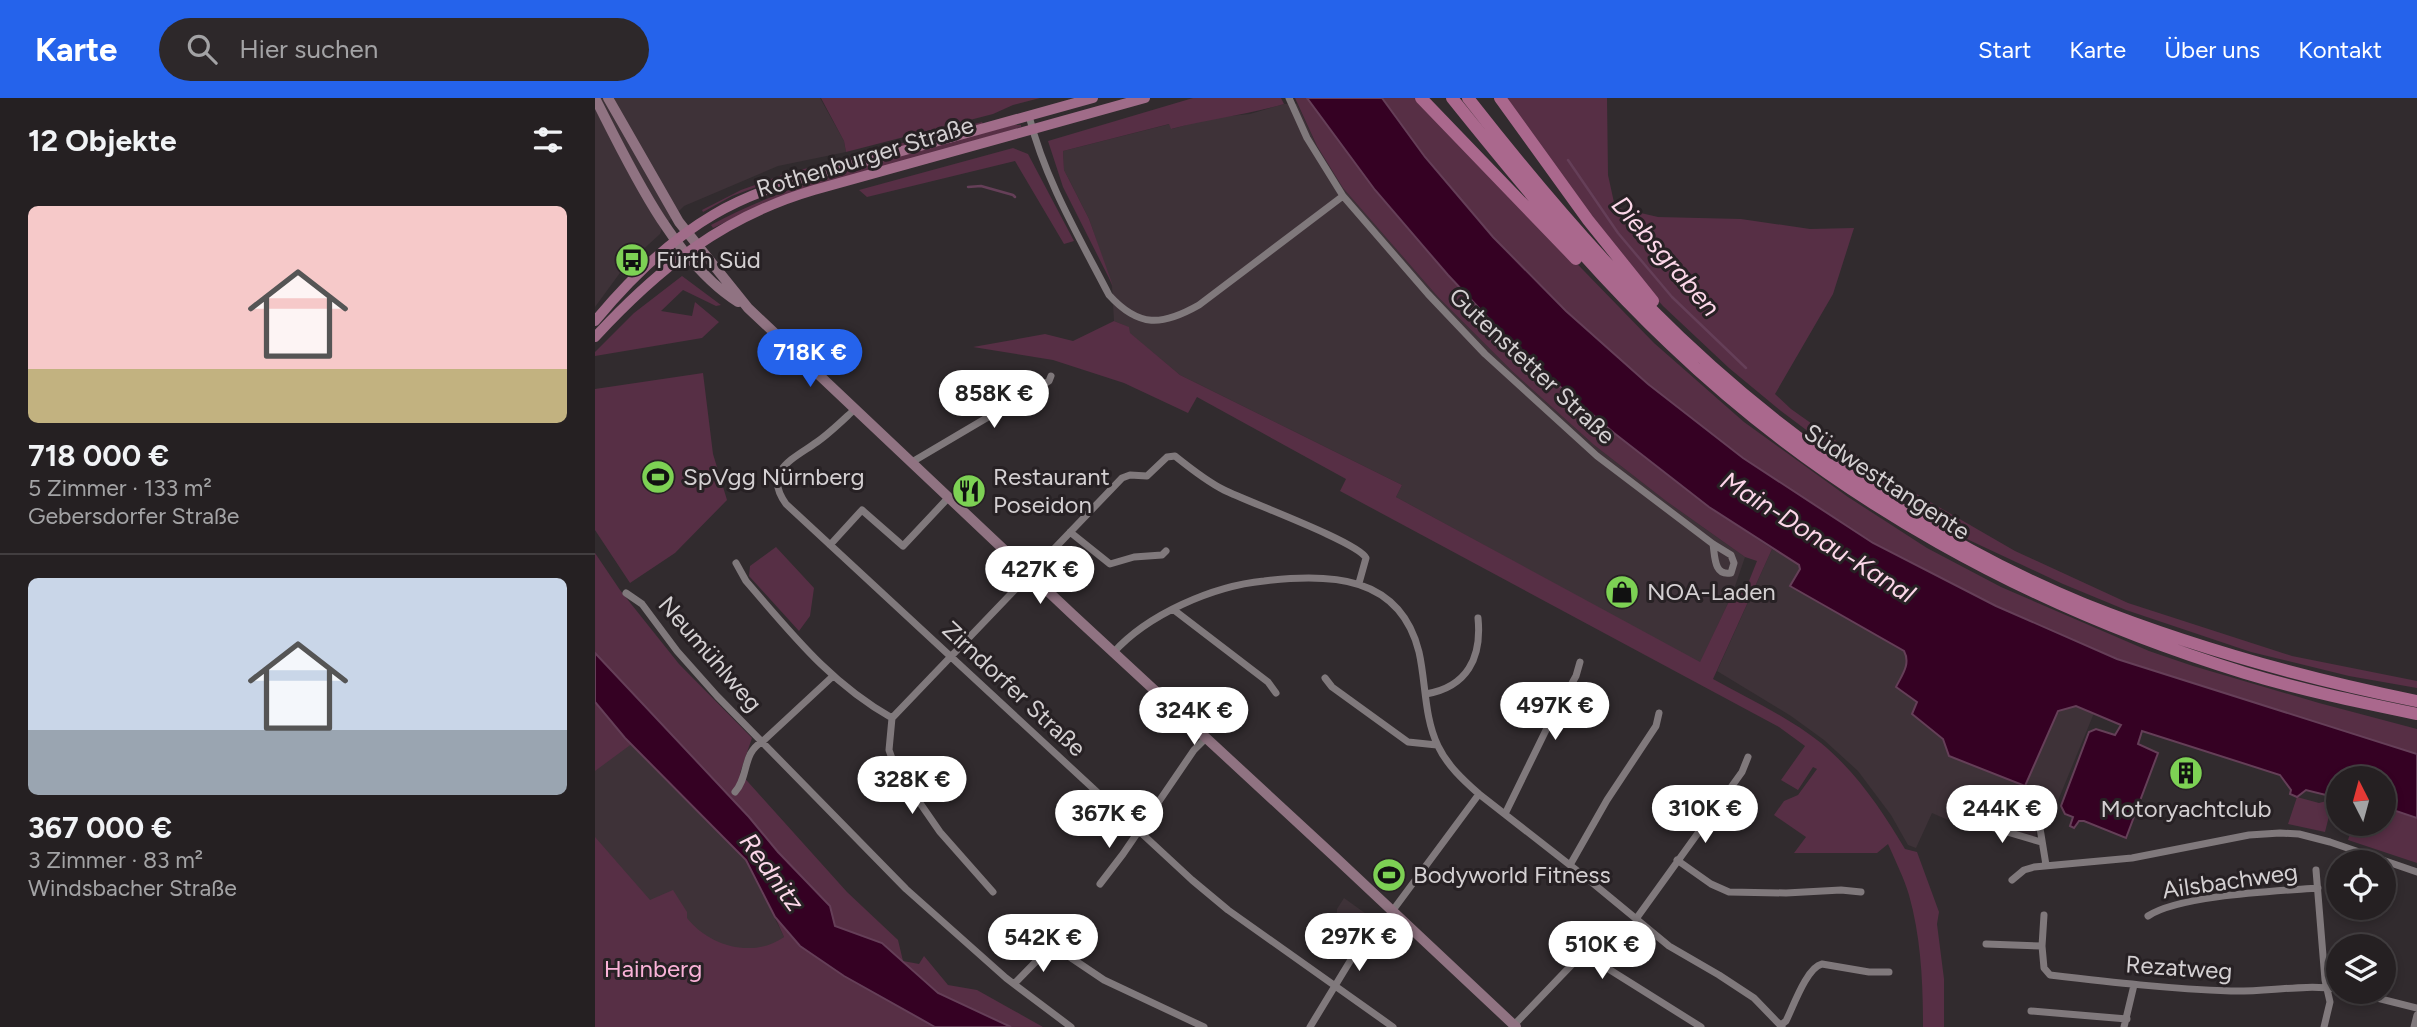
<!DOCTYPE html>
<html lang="de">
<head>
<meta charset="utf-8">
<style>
  :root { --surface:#252022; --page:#2d282a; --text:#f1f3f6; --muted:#a3a3a5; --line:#423e40; --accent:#2563eb }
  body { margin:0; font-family:Figtree,sans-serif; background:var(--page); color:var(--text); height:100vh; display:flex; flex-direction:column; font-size:26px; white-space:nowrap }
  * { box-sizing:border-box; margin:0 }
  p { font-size:23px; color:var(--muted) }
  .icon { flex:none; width:38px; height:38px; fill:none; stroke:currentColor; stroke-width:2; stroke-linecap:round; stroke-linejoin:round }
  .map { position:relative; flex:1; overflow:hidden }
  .sheet { display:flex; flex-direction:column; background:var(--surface); width:595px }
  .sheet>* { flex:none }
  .needle { width:46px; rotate:354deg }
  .buttons { position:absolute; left:1731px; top:668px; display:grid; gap:14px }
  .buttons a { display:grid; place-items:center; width:70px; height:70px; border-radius:50%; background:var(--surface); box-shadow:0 4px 10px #0003,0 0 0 2px var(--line); font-size:35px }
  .price { position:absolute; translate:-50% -60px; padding:0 16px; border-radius:24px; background:#fff; color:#222; font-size:23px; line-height:46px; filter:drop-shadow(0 2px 4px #0008) }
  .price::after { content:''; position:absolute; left:50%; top:42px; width:21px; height:16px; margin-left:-10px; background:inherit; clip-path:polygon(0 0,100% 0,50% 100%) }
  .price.selected { background:var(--accent); color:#fff }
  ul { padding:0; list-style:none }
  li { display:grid; align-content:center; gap:14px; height:371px; padding:0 28px }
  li+li { border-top:2px solid var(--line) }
  li span { display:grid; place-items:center; height:217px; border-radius:10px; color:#555 }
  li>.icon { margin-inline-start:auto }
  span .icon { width:126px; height:126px; fill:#fffc; stroke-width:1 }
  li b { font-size:30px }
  h2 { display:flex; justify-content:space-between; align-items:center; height:84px; padding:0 28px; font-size:30px }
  header { display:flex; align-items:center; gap:42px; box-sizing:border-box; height:98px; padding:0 35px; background:var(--accent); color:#fff }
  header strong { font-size:33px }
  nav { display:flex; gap:38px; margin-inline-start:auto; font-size:24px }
  .search { width:490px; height:63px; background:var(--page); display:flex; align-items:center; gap:18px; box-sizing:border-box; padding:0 24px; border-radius:38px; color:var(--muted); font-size:26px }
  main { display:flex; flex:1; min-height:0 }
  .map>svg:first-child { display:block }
  .built { fill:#3e3238 }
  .green { fill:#572f45 }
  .water { fill:#350123; stroke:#653f58; stroke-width:2 }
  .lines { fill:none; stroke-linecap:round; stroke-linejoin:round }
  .stream { stroke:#653f58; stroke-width:2.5 }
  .minor { stroke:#80797c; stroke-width:7 }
  .secondary { stroke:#907382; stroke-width:10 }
  .primary { stroke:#a06c89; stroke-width:10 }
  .trunk { stroke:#aa688d; stroke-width:12 }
  .labels { text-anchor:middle; stroke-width:6; stroke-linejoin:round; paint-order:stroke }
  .street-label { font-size:24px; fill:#d4d0d2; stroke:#272124 }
  .poi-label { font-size:24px; fill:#d4d0d2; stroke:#272124; text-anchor:start }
  .park-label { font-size:24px; fill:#fab2d8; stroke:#272124 }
  .water-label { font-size:26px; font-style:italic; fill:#fcd7e9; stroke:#272124 }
</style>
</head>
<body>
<header>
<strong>Karte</strong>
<div class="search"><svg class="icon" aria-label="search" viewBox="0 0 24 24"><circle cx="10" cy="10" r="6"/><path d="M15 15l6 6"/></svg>Hier suchen</div>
<nav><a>Start</a><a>Karte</a><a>Über uns</a><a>Kontakt</a></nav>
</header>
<main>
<section class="sheet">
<h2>12 Objekte<svg class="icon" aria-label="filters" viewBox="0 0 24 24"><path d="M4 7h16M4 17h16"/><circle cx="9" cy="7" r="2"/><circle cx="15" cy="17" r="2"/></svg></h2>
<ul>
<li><span style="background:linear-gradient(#f6c9c9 75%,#c2b280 0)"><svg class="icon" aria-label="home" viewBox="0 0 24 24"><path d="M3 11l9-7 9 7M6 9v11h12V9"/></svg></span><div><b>718 000 €</b><p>5 Zimmer · 133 m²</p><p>Gebersdorfer Straße</p></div></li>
<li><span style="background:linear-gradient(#c9d6e8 70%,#9aa5b1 0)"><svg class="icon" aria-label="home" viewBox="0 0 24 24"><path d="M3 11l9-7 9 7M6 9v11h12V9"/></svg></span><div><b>367 000 €</b><p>3 Zimmer · 83 m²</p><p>Windsbacher Straße</p></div></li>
</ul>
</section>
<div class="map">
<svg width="1822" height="929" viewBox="0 0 1822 929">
  <rect width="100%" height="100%" fill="#312b2e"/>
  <path class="built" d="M0,0h225l24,43 2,11 -68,14 -94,40 -22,22 -2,6 -35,32 -30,41z
    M689,6h13l20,43 26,41 95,109 75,75 81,73 72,56 79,56 -13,38 -32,68 -304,-166 6,-12 -222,-110 -51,-42 -1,-6 -14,-6 -2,-35 -23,-67 -25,-49 -1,-19 107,-27 2,5 38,-11 40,-4z
    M1177,451l27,16 1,4 -10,17 114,65 3,8 -1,7 -10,21 21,15 -5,12 31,25 111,-22 10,-9 12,-2 18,7 -44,107 -11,2 -4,17 -48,-16 6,-18 -31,-12 -14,27 -16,-7 -16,35 -8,-3 -17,-30 -33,-44 -34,-31 -33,-24 -74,-45z
    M30,640l121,122 38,77 -15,11 -54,10 -120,-90v-102z
    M749,800l32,23 -11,11 -14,-13 -14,13 -1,-1 1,-22z"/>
  <path class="green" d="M226,0h219l-27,7 -20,9 -147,38 -2,-11z
    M598,0h88l3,6c-37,11 -75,15 -113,25l-2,-5 -106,27 1,19 25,49 24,67 -50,-99 -15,-46z
    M700,0h12l68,92 73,85 75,80 91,78 95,74 63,42 -59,130c36,20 75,38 108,64 35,29 61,67 84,106l12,3 22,60 -2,12 7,55v48h-21c0,-45 -2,-89 -14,-132 -5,-17 -14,-35 -21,-51l-11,9h-83l12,-16 -32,-22 10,-14 14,-6 19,-26 -4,-2 -15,23 -17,-10 24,-34 -26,-19 -439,-236 6,-12 -149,-82 -9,16 -64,-30 -71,-23 -80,-13 72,-13 28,7 41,-20 15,6 1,6 50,42 222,110 -6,12 304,165 32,-67 13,-4 12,-30 -12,-4 -79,-56 -72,-56 -81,-73 -75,-75 -95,-109 -26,-42z
    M787,0h34l238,245 90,79 104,75 79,51 74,39 148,64 44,15 126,37 98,26v25l-300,-95 -121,-53 -123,-63 -130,-85 -95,-74 -82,-73 -73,-74 -68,-80z
    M909,0h103l1,77 7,32 43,10 83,2 69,10 44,-1 -21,66 -58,100 16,15 96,68 128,74 113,52 164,53 125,25v7l-68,-12 -98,-24 -125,-42 -63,-26 -94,-44 -108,-69 -80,-60 -52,-43 -66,-62 -28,-31z
    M387,24l1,2 -117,33 -74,17 -60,22 -29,16 -1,-2 39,-20 44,-16z
    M418,27h8v2l-250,73 -58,28 -2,-3c94,-50 200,-72 302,-100z
    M418,50l15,6 46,87 -10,3 -49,-83 -148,36 -8,-7z
    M87,178l39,29 -5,1 -33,-16 -22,21 31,5 3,-14 24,20 -17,16 -107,18v-4l39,-39z
    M108,275l10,81 14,46 -52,53 -45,30 -35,-53v-141z
    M181,449l38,41 -4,28 -11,15 -50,-55 1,-10z
    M0,455l25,37 59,74 73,74 -12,35 107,119 51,48 5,21 16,3 5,-8 24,29 29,5 66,37h-32l-73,-34 -56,-50 -47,-17 -86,-109 -82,-87 -30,10 -42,31z
    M1702,699l22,6 19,-5v16l-8,-2 -5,20 -37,-8z
    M1789,709l33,11v45l-69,-23 5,-16h30z
    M0,739l55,63 23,-10 14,22v6c22,28 66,41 97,19l-9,-20 17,19 145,91h-342z"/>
  <path class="water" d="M712,0h75l43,59 68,80 73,74 82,73 95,74 130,85 123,63 121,53 300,95v64l-33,-11 -1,-28h-45v19l-32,-8 -9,7 -7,-3 1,-4 -11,-15 -138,-44 -4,13 20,9 -32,85 -42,-17h-5l-5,7 -4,-2 3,-9 -8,-3 -4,-8 28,-74 7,-3 19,6 6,-10 -45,-19 -18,5 -33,75 -76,-30 -6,-17 -31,-25 5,-12 -21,-15c6,-12 15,-23 8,-36l-114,-65 10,-17 -1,-4 -90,-58 -95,-74 -91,-78 -75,-80 -73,-85z
    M0,555l154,164 29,35 52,54 5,20 47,17 56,50 73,34h-76l-91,-51 -44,-30 -25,-29 -29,-57 -121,-122 -30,-36z"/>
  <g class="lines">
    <path class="stream" d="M973,62l50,73 54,64 74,71
      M373,89l13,-1 32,9 2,2"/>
    <path class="minor" d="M694,0l18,40 36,58 85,98 57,60 112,102 116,88 18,11 3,8 -3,10c-17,3 -16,-16 -18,-29
      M434,18c16,64 50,121 80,179 30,33 53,31 90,10l144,-109
      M260,311c-12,11 -25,24 -38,33 -24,17 -55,29 -31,62l406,376 36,30 165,117
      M317,364l137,-81 2,-5
      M475,434l40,32 24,-7 28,-2 4,-4
      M235,447l32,-35 41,36 46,-49
      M141,465l10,18c46,53 84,102 146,137
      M31,495l16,11 35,47 40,45 189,193 100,89 65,49
      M579,512l94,72 8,11
      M518,555c35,-39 100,-67 151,-72 66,-8 136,-6 155,71 7,31 5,65 19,94 9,19 25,34 41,48
      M730,580l7,9 76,55 29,3
      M831,596c41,-7 56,-36 52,-76
      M140,694c14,-15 7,-39 27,-50l70,-65
      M910,716l43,-88 28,-50 4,-14
      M1375,723l71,21
      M1444,724l7,43
      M1082,762l34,24 18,8 57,1 55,-3 20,2
      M975,767l37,-65 49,-74 3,-13
      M1721,772l9,110 5,22 -6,25
      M1417,782l12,-10 10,-3 98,-9 117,-23 31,-2 19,1 31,8 87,30
      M505,786l23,-30 71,-104 12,-12
      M398,794l-53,-60 -45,-65 -6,-17 3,-32 230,-240 8,-3 17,1 20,-19 8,-1c15,12 31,25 49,34 24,12 134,52 142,68l-7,25
      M1553,818c31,-21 131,-25 170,-28
      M1041,821l106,-147 6,-15
      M1391,846l56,2 2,22 6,7c60,7 120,14 181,16 36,1 72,-7 107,-2
      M1447,848l2,-31
      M419,886l38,-39 52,35 100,47
      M1758,894l64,16
      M1436,913l96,8
      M919,927l69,-72 118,74
      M1186,927l5,-4c7,-14 21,-54 36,-57l47,8h20
      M715,929l45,-74 27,-28 97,-131 110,86 80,66 50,29 35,23 28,29
      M1529,929l10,-42
      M1819,929l3,-12"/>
    <path class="secondary" d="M0,0c34,67 78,163 143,204
      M13,0l71,124 69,86 324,306 264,244 180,169"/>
    <path class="primary" d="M0,223c34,-41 72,-79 118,-106 49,-29 105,-41 160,-56 73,-20 146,-41 220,-61
      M0,239c64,-69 127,-120 219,-147l331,-92"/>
    <path class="trunk" d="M826,0l155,161
      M857,0c69,86 139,171 219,247 162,155 361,263 574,328 56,17 114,29 172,41
      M873,0c57,73 117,145 182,210 119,120 276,232 434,296 108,43 219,74 333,97
      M905,0l88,122 65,81"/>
  </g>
  <defs>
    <g id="bus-disc" transform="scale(1.75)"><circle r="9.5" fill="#7dd154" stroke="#272124"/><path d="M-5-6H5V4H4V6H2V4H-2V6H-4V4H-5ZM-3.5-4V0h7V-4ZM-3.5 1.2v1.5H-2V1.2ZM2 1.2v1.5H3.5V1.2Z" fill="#111"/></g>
    <g id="stadium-disc" transform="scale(1.75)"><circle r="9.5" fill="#7dd154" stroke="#272124"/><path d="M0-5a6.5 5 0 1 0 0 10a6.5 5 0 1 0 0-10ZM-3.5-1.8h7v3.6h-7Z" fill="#111"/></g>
    <g id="restaurant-disc" transform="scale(1.75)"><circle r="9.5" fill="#7dd154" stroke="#272124"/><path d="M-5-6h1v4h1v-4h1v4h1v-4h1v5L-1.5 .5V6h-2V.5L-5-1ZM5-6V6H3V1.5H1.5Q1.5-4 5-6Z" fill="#111"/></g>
    <g id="shop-disc" transform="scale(1.75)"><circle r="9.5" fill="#7dd154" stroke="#272124"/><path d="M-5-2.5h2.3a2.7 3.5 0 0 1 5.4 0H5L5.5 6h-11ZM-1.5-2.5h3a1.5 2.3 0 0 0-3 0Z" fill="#111"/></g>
    <g id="building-disc" transform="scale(1.75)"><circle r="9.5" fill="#7dd154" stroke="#272124"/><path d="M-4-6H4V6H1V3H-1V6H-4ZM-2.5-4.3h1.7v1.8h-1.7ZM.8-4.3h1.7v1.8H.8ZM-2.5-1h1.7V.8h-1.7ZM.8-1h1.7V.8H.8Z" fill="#111"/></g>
  </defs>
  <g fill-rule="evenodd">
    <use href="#bus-disc" x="37" y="162"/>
    <use href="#stadium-disc" x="63" y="379"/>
    <use href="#restaurant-disc" x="374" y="393"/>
    <use href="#shop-disc" x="1027" y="494"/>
    <use href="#building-disc" x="1591" y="675"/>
    <use href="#stadium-disc" x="794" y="777"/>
  </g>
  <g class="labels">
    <g class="street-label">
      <text transform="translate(270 59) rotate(-17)" y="8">Rothenburger Straße</text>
      <text transform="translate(937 268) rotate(43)" y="8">Gutenstetter Straße</text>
      <text transform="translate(1292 384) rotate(33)" y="8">Südwesttangente</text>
      <text transform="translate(115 556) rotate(49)" y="8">Neumühlweg</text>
      <text transform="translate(419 591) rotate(43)" y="8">Zirndorfer Straße</text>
      <text transform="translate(1635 783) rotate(-8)" y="8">Ailsbachweg</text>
      <text transform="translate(1584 870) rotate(4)" y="8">Rezatweg</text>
    </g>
    <g class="poi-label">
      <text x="61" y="170">Fürth Süd</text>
      <text x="88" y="387">SpVgg Nürnberg</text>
      <text x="398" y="387">Restaurant<tspan x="398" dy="28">Poseidon</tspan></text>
      <text x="1052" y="502">NOA-Laden</text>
      <text x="1591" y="719" text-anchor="middle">Motoryachtclub</text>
      <text x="818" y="785">Bodyworld Fitness</text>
    </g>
    <g class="park-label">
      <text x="58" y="879">Hainberg</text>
    </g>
    <g class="water-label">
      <text transform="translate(1071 158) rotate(49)" y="9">Diebsgraben</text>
      <text transform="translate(1223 439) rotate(32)" y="9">Main-Donau-Kanal</text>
      <text transform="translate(177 774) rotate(54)" y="9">Rednitz</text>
    </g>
  </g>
</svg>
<div class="buttons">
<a><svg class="needle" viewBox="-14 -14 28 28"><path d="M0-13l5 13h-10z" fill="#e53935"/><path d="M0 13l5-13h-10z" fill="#a3a3a5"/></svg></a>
<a><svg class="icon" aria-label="locate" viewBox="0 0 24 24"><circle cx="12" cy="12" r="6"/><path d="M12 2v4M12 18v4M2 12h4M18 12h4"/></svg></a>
<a><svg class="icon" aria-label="layers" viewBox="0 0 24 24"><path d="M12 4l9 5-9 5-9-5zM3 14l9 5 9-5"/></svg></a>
</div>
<b class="price selected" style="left:215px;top:291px">718K €</b>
<b class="price" style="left:399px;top:332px">858K €</b>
<b class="price" style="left:445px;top:508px">427K €</b>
<b class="price" style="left:960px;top:644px">497K €</b>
<b class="price" style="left:599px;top:649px">324K €</b>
<b class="price" style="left:317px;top:718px">328K €</b>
<b class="price" style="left:1110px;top:747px">310K €</b>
<b class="price" style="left:1407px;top:747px">244K €</b>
<b class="price" style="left:514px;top:752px">367K €</b>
<b class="price" style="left:764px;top:875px">297K €</b>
<b class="price" style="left:448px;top:876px">542K €</b>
<b class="price" style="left:1007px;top:883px">510K €</b>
</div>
</main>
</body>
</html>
